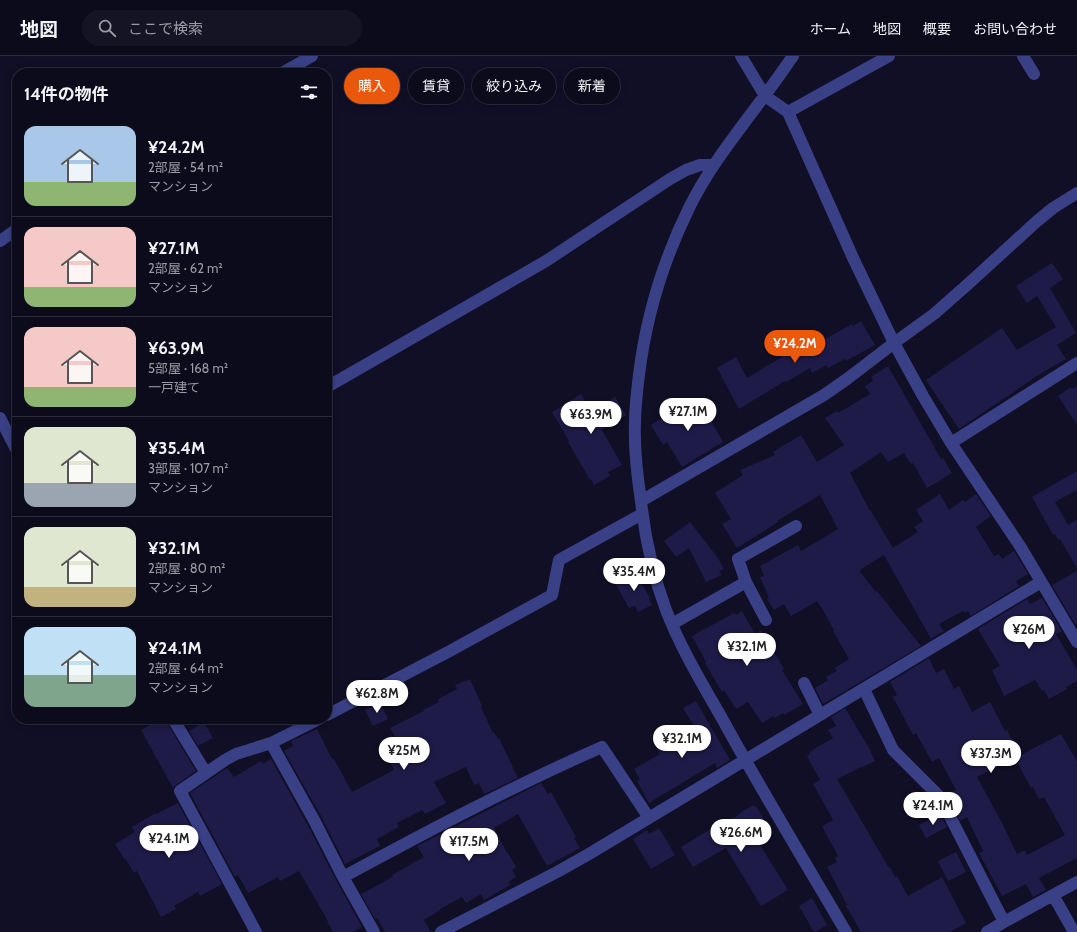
<!DOCTYPE html>
<html lang="ja">
<head>
<meta charset="utf-8">
<style>
  :root { --surface:#0c0b1c; --page:#151425; --text:#f1f3f6; --muted:#9a9ba3; --line:#2c2b3b; --accent:#ea580c }
  body { margin:0; font-family:Cabin,"Noto Sans JP",sans-serif; background:var(--page); color:var(--text); height:100vh; display:flex; flex-direction:column; font-size:15px; white-space:nowrap }
  * { box-sizing:border-box; margin:0 }
  p { font-size:13px; color:var(--muted) }
  .icon { flex:none; width:22px; height:22px; fill:none; stroke:currentColor; stroke-width:2; stroke-linecap:round; stroke-linejoin:round }
  .map { position:relative; flex:1; overflow:hidden }
  .sheet { position:absolute; left:12px; top:12px; width:320px; height:656px; display:flex; flex-direction:column; background:var(--surface); border-radius:16px; box-shadow:0 2px 10px #0003,0 0 0 1px var(--line) }
  .sheet>* { flex:none }
  .top-card { position:absolute; left:344px; top:12px; width:380px; height:36px; display:flex; gap:8px }
  .price { position:absolute; translate:-50% -34px; padding:0 9px; border-radius:14px; background:#fff; color:#222; font-size:13px; line-height:26px; filter:drop-shadow(0 1px 2px #0008) }
  .price::after { content:''; position:absolute; left:50%; top:24px; width:12px; height:9px; margin-left:-6px; background:inherit; clip-path:polygon(0 0,100% 0,50% 100%) }
  .price.current { background:var(--accent); color:#fff }
  ul { padding:0; list-style:none }
  li { display:flex; align-items:center; gap:12px; height:100px; padding:0 12px }
  li+li { border-top:1px solid var(--line) }
  li span { display:grid; place-items:center; flex:none; width:112px; height:80px; border-radius:12px; color:#555 }
  li>.icon { margin-inline-start:auto }
  span .icon { width:48px; height:48px; fill:#fffc; stroke-width:1 }
  li b { font-size:17px }
  h2 { display:flex; justify-content:space-between; align-items:center; height:48px; padding:0 12px; font-size:17px }
  .chip { padding:0 14px; border-radius:18px; background:var(--surface); box-shadow:0 2px 10px #0003,0 0 0 1px var(--line); font-size:14px; line-height:36px }
  .chip.current { background:var(--accent); color:#fff }
  header { display:flex; align-items:center; gap:24px; box-sizing:border-box; height:56px; padding:0 20px; background:var(--surface); border-bottom:1px solid var(--line) }
  header strong { font-size:19px }
  nav { display:flex; gap:22px; margin-inline-start:auto; font-size:14px }
  .search { width:280px; height:36px; background:var(--page); display:flex; align-items:center; gap:10px; box-sizing:border-box; padding:0 14px; border-radius:22px; color:var(--muted); font-size:15px }
  .map>svg:first-child { display:block }
  .building { fill:#1e1b48 }
  .lines { fill:none; stroke-linecap:round; stroke-linejoin:round }
  .minor { stroke:#394086; stroke-width:12 }
</style>
</head>
<body>
<header>
<strong>地図</strong>
<div class="search"><svg class="icon" aria-label="search" viewBox="0 0 24 24"><circle cx="10" cy="10" r="6"/><path d="M15 15l6 6"/></svg>ここで検索</div>
<nav><a>ホーム</a><a>地図</a><a>概要</a><a>お問い合わせ</a></nav>
</header>
<div class="map">
<svg width="1077" height="876" viewBox="0 0 1077 876">
  <rect width="100%" height="100%" fill="#100f26"/>
  <path class="building" d="M1052,207l11,16 -13,9 26,45 -19,12 9,14 -23,13 -84,57 -33,-49 76,-52 15,22 39,-23 -19,-31 -10,7 -11,-17z
    M861,265l14,24 -29,16 -1,-2 -17,9 -2,-3 -14,8 -2,-5 -24,14 -1,-1 -46,28 -22,-41 19,-11 11,21 45,-27 3,5 57,-32 1,2z
    M888,310l53,93 2,-1 9,15 -25,15 -14,-25 -2,1 -7,-11 -16,9 -7,-10 -31,21 20,38h1l22,37 25,-16 -4,-5 9,-6 -7,-11 24,-16 9,16 14,-10 2,2 11,-8 15,22 -15,11 18,29 5,-2 3,5 12,-8 14,23 -12,7 3,5 -48,30 -3,-5 -3,2 -2,-2 -24,13 5,7 -13,8 -47,-84 -24,15 1,1 -1,1 16,20 1,-1 44,55 -98,58 -8,-16 13,-8 -2,-3 11,-6 -2,-3 14,-9 -16,-28 1,-1 -14,-25v1l-3,-5 -26,15 -7,-12 -10,6 -7,-11 2,-1 -9,-21 4,-1 -4,-10 38,-21 3,6 37,-22 -18,-34 -43,26 1,1 -41,26 -15,-24 9,-5 -16,-26 28,-18 -3,-5 35,-15 -2,-3 28,-17 16,27 27,-17 -19,-27 12,-7 1,2 32,-19 -5,-8 8,-5 -2,-4z
    M1077,330v39l-19,-29 13,-9 1,2z
    M581,338l10,17 24,-14 11,18 -24,15 20,35 -14,7 2,4 -16,9 -3,-6 -1,1 -22,-38 1,-1 -17,-29z
    M697,341l26,45 -41,25 -15,-25 -4,3 -12,-20z
    M1077,415v19l-22,12 13,23 9,-5v48l-17,-29 -2,1 -3,-6 -2,1 -21,-38z
    M690,466l28,36 6,11 -5,2 3,4 -16,7 -17,-34 -13,9 -12,-16z
    M1077,515v51l-2,2 -23,-39z
    M635,516l15,26 -1,1 3,6 -14,7 -3,-6 -6,2 -14,-25z
    M1042,542l20,33 -6,3 21,36v11l-11,6 1,2 -18,10 -5,-9 -2,1 -7,-11 -31,16 -12,-26 8,-4 -22,-37 49,-30 3,5z
    M742,555l13,23 6,-4 23,39 -2,1 21,34 -19,11 -1,-2 -8,5 -1,-2 -12,7 -14,-21 -12,7 -12,-19 -2,2 -17,-29 1,-1 -14,-26 42,-23 2,2z
    M929,602l7,15 8,-4 10,20 5,-3 13,26 18,-10 15,29 2,-1 12,25 -42,22 26,48 14,29 8,-4 2,5 38,-20 -21,-38 -5,2 -6,-12 -2,1 -16,-30 46,-24 16,27v97l-38,20 7,12 -13,7 -7,-13 -24,12 -23,-43 4,-2 -16,-34 -7,4 -6,-14 2,-1 -6,-12 6,-4 -17,-32 -7,4 -16,-29 -3,2 -20,-38 4,-2 -7,-13z
    M470,623l12,27 -1,1 12,26 1,-1 4,7 1,-1 19,40 -34,16 -5,-11 -5,2 -8,-18 -32,15 12,21 -21,11 -3,-4 -25,13 2,4 -22,12 3,7 -35,18 -24,-48 -37,-65 9,-5 -2,-5 26,-12 15,30h2l18,33 42,-22 -5,-10 14,-8 -13,-24 34,-17 -1,-1 16,-8 -1,-3 19,-10 -2,-4z
    M696,645l34,59 -13,8 -2,-5 -66,40 -12,-22 3,-2 -6,-10 26,-15 -4,-6 15,-9 6,10 23,-13 -17,-28z
    M380,646l8,17 -15,7 -8,-16z
    M845,652l24,40 6,13 -14,7v-1l-24,12 52,89 1,-1 5,10 2,-1 11,20 34,-19 24,46 -16,9h-89l-15,-26 1,-1 -20,-38 10,-5 -2,-4 3,-2 -16,-30 11,-6 -20,-36 7,-4 -13,-24 3,-2 -1,-1 4,-3h-1l21,-12 -5,-8 8,-4 -5,-9z
    M161,663h4l2,4 29,48 -20,14 -3,3 -32,-58z
    M204,666l9,16 -15,8 -9,-15z
    M271,703l36,65 29,56 26,47 -9,5h-20l-6,-11h1l-29,-50 -19,10 -2,-4 -30,16 -10,-18 -3,2 -45,-84 37,-25 7,9 27,-16 2,3z
    M541,727l7,11 3,-2 25,45 -2,1 6,10 -33,18 -29,-52 -24,14 13,25h1l8,14 -4,3 4,7 -8,5 2,3 -26,15 -3,-6 -15,9 -4,-6 -22,12v1l-16,10 7,12h-46l-8,-14 -2,1 -14,-25 32,-17 -1,-2 32,-18 -7,-11z
    M178,747l44,81 -22,12 -2,-4 -24,14 2,3 -15,8 -24,-46 -3,2 -8,-14 -1,1 -10,-16 20,-12 -3,-5 24,-14v1z
    M753,749l1,2 2,-1 12,20 -14,9 34,55 -27,16 -35,-58 -33,19 -12,-20 35,-21v1l24,-13v-1z
    M940,758l7,13 -21,11 -7,-13z
    M659,772l16,27 -24,14 -18,-30 14,-9 2,4z
    M956,796l10,20 -18,9 -10,-20z
    M812,842l15,27 -12,7h-1l-15,-26z"/>
  <g class="lines">
    <path class="minor" d="M741,0l24,40 23,16 66,148 40,83 29,53 28,47 69,103 57,96
      M793,0c-9,13 -18,26 -28,39 -27,37 -56,72 -76,113 -26,53 -43,109 -50,167 -2,16 -4,32 -4,48 -1,26 2,52 6,78 4,36 12,74 25,109 15,39 37,75 58,112 39,71 81,140 122,210
      M1023,0l11,18
      M282,17l30,-17
      M788,56l101,-56
      M0,185l17,-12
      M327,331l219,-126 124,-82 16,-9 14,-5h14
      M0,362l17,33
      M951,387l126,-80
      M641,445l183,-106 23,-16 47,-36 40,-29 33,-29 69,-63 17,-14 24,-15
      M766,564l-20,-38 -8,-23 58,-33
      M672,568l74,-42
      M804,627l16,32
      M864,633l29,61 47,47 64,125
      M327,659l121,-63 104,-57 7,-35 83,-46
      M173,663l33,54
      M271,687l43,77 29,57 31,55
      M343,821c85,-46 170,-91 259,-130l47,71
      M1053,839l21,37
      M256,876l-76,-141 45,-31 11,-6 35,-11 48,-24
      M441,876l116,-60 32,-18 452,-272
      M987,876l17,-10 73,-40"/>
  </g>
</svg>
<b class="price current" style="left:795px;top:308px">¥24.2M</b>
<b class="price" style="left:688px;top:376px">¥27.1M</b>
<b class="price" style="left:591px;top:379px">¥63.9M</b>
<b class="price" style="left:634px;top:536px">¥35.4M</b>
<b class="price" style="left:1029px;top:594px">¥26M</b>
<b class="price" style="left:747px;top:611px">¥32.1M</b>
<b class="price" style="left:377px;top:658px">¥62.8M</b>
<b class="price" style="left:682px;top:703px">¥32.1M</b>
<b class="price" style="left:404px;top:715px">¥25M</b>
<b class="price" style="left:991px;top:718px">¥37.3M</b>
<b class="price" style="left:933px;top:770px">¥24.1M</b>
<b class="price" style="left:741px;top:797px">¥26.6M</b>
<b class="price" style="left:169px;top:803px">¥24.1M</b>
<b class="price" style="left:469px;top:806px">¥17.5M</b>
<div class="top-card">
<a class="chip current">購入</a>
<a class="chip">賃貸</a>
<a class="chip">絞り込み</a>
<a class="chip">新着</a>
</div>
<section class="sheet">
<h2>14件の物件<svg class="icon" aria-label="filters" viewBox="0 0 24 24"><path d="M4 7h16M4 17h16"/><circle cx="9" cy="7" r="2"/><circle cx="15" cy="17" r="2"/></svg></h2>
<ul>
<li><span style="background:linear-gradient(#a9c7e8 70%,#8fb573 0)"><svg class="icon" aria-label="home" viewBox="0 0 24 24"><path d="M3 11l9-7 9 7M6 9v11h12V9"/></svg></span><div><b>¥24.2M</b><p>2部屋 · 54 m²</p><p>マンション</p></div></li>
<li><span style="background:linear-gradient(#f6c9c9 75%,#8fb573 0)"><svg class="icon" aria-label="home" viewBox="0 0 24 24"><path d="M3 11l9-7 9 7M6 9v11h12V9"/></svg></span><div><b>¥27.1M</b><p>2部屋 · 62 m²</p><p>マンション</p></div></li>
<li><span style="background:linear-gradient(#f6c9c9 75%,#8fb573 0)"><svg class="icon" aria-label="home" viewBox="0 0 24 24"><path d="M3 11l9-7 9 7M6 9v11h12V9"/></svg></span><div><b>¥63.9M</b><p>5部屋 · 168 m²</p><p>一戸建て</p></div></li>
<li><span style="background:linear-gradient(#dfe7d0 70%,#9aa5b1 0)"><svg class="icon" aria-label="home" viewBox="0 0 24 24"><path d="M3 11l9-7 9 7M6 9v11h12V9"/></svg></span><div><b>¥35.4M</b><p>3部屋 · 107 m²</p><p>マンション</p></div></li>
<li><span style="background:linear-gradient(#dfe7d0 75%,#c2b280 0)"><svg class="icon" aria-label="home" viewBox="0 0 24 24"><path d="M3 11l9-7 9 7M6 9v11h12V9"/></svg></span><div><b>¥32.1M</b><p>2部屋 · 80 m²</p><p>マンション</p></div></li>
<li><span style="background:linear-gradient(#bfe0f5 60%,#7fa58c 0)"><svg class="icon" aria-label="home" viewBox="0 0 24 24"><path d="M3 11l9-7 9 7M6 9v11h12V9"/></svg></span><div><b>¥24.1M</b><p>2部屋 · 64 m²</p><p>マンション</p></div></li>
</ul>
</section>
</div>
</body>
</html>
